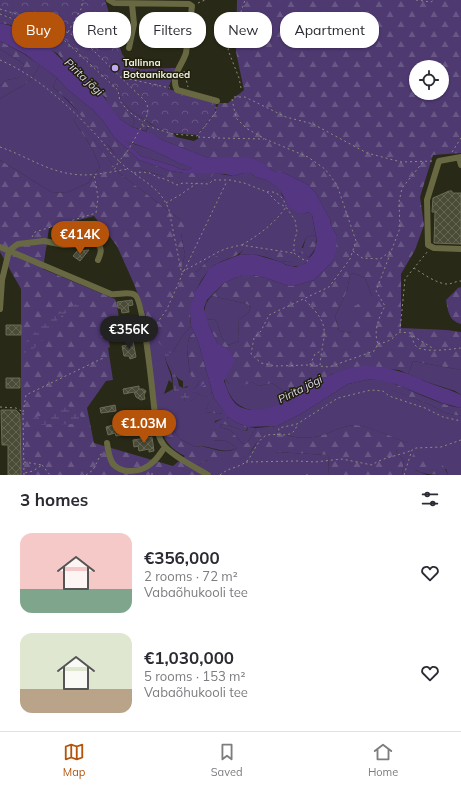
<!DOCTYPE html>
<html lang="en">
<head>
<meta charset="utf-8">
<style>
  :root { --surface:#fff; --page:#f7f7f7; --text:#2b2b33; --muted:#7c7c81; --line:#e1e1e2; --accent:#b45309 }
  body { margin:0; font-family:Mulish,sans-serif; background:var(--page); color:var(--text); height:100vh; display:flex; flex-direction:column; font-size:15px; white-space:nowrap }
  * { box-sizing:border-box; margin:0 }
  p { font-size:13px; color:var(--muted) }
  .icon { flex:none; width:22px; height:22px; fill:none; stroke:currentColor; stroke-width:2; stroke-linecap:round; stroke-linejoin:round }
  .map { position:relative; height:475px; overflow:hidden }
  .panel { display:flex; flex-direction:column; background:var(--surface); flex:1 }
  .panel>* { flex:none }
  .hud { position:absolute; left:12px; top:12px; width:437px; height:36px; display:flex; gap:8px }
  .buttons { position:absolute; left:409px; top:60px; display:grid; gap:8px }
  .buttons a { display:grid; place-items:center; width:40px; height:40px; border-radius:50%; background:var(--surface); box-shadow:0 1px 3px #0004; font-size:20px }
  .price { position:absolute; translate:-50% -34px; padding:0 9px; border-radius:14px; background:var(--accent); color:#fff; font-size:13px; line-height:26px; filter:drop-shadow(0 1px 2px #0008) }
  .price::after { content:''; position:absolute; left:50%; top:24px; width:12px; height:9px; margin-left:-6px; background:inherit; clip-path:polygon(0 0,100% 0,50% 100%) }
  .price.on { background:#222; color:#fff }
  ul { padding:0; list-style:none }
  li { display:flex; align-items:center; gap:12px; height:100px; padding:0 20px }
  li span { display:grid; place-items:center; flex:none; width:112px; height:80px; border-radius:12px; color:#555 }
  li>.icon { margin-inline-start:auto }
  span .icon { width:48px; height:48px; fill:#fffc; stroke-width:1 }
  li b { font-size:17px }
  h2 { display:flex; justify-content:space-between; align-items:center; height:48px; padding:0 20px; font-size:17px }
  .pill { padding:0 14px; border-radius:16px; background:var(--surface); box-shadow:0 1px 3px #0004; font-size:14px; line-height:36px }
  .pill.on { background:var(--accent); color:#fff }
  .dock { display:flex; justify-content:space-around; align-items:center; height:56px; border-top:1px solid var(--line); background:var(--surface); font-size:11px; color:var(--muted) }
  .dock a { display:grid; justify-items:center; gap:2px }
  .dock .on { color:var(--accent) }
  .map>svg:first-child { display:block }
  .grass { fill:#4e3971 }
  .forest { fill:url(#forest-firs); fill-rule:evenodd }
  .wetland { fill:url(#wetland-marsh) }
  .park { fill:url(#park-crowns) }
  .water { fill:#553682; fill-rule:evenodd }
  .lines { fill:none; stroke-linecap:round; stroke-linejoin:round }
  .stream { stroke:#553682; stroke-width:1.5 }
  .building { fill:url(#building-cross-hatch); stroke:#6b6c57 }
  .path { stroke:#8c8d7e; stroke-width:1; stroke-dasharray:2 3; stroke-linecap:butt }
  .minor { stroke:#686943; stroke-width:6 }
  .poi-dot { fill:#c2a8f3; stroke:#1f1f0c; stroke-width:1.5 }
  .labels { text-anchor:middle; stroke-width:3; stroke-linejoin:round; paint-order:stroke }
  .poi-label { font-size:10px; font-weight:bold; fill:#ecede1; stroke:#1f1f0c; text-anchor:start }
  .water-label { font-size:11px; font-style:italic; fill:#dfd8ee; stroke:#1f1f0c }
</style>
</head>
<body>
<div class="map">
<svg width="461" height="475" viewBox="0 0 461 475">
  <defs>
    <pattern id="forest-firs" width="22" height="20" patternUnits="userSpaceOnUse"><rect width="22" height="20" fill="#4e3971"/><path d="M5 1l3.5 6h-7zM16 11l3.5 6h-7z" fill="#685685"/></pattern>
    <pattern id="wetland-marsh" width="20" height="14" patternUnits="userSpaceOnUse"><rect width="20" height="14" fill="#4e3971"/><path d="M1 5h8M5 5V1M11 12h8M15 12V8" fill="none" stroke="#685685"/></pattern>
    <pattern id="park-crowns" width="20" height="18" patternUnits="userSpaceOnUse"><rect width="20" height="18" fill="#4e3971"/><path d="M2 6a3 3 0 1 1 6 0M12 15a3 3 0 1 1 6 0" fill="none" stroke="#685685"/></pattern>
    <pattern id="building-cross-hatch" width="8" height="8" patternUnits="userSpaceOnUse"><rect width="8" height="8" fill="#4b4c38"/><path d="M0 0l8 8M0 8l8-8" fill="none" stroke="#656654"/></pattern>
  </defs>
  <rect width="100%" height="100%" fill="#282916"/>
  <path class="grass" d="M0,49l24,15 -3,6 1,5 -4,3 -11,2 -7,6z
    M40,65l17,13 -4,9c18,16 33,33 49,50 6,7 11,17 18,21 26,19 57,20 87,23l7,-8 19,3 11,-3h7l4,4 11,3 14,8 2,7 5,7 16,12 5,-2 4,3 4,22 -4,-2 -6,3 -7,16h6l3,4 3,-2c-5,12 -19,13 -30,6l6,-1 9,1 -9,-5 -21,-5v5l-13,-3 -14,1 4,-5 -35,10 -10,11 -13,4 -3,-10 3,-10 -4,-21 2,-12 -64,-49 -43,-56 -2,4 18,27 8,19 -12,16 -22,10 -15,-1 -51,-32v-61c19,-13 29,-12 40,-34z
    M130,110l21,14 -4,4 -1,3 -14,-4 3,-6 -5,-7z
    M123,140l6,1 5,3 15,5 20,9 9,5 15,5 -6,2 -7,-1 -6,-3 -33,-10z
    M353,273l12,5 7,18 -21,37 -12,-2 -4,-15 12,-25 3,-16z
    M212,296l31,7 8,3 -2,6 -11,9 1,20 -11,4 -6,-7 -5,-16 -3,-3 -8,1c-2,-10 -2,-17 6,-24z
    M142,306l12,31 19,15 8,-14 10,-12 3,6 -5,6 -2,12 3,24 9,8 -2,4 -5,6 -5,-6 -4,2v-7c-10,-3 -11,-17 -18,-25 1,10 7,17 7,27l-3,-3 -5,14 9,-5 1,3 10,6 2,3h5l6,-4 1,-3 9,3 4,-2 1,-4 2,7 -4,2 -4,10v2l12,2 4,-1v-4l7,8 -14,4 -2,20c10,-2 16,0 24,7 -16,8 -27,-5 -42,-1l-15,-8 -10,-14h-10l-4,-21z
    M413,361l48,9v25l-6,-4 -28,-9 -19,-8z
    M225,377l4,7 23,-2 7,4 13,-3 13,9h16l-4,3c-10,4 -22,12 -32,15 -13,3 -29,-3 -35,-15 -3,-6 -6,-12 -5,-18z
    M371,379l11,1 8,9 41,16 14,8 16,3v59h-13l-2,-6 -31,1 12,5h-25l2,-14 -8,-10 11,-8c-13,-5 -40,-18 -53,-18 -13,1 -23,8 -35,11 -14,3 -30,2 -42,-5v-5l24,-12 47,-30z
    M221,424c9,0 17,6 26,7l1,-4 8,1 -9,15 -4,1 -13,-14 -10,-3z
    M257,442h4l14,10 54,3 -1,20h-116l-15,-9c3,-2 7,-5 11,-6 23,-3 35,8 49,-18z"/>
  <path class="forest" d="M237,0h224v153l-28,2 -13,42 4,28 -9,25 -14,24v54l46,2 14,2v38l-48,-9 -5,13 -9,-4 -10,-1 -57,5 -31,18h-16l-13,-9 -13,3 -7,-4 -11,4 -12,-2 -4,-7 4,-5 -11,-28 -12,-24 8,-1 3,3 5,16 6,7 11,-4 -1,-20 11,-9 2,-6 -8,-3 -31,-7 12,-13 18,-8h11l13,3 22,8h6l20,-6 18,-18 5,-26 -6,-11 -1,-6 -15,-27 -8,-8 -25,-12h-6l-6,-3 -41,-10 -20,-1 -47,-18 -16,-9 1,-2 4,-5 8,5 14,4 3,4 18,4 5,-3 -2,-3 18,-23 4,-9h9l16,-13 -8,-38zM416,67h26v26h-26zM353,273l12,5 7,18 -19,11 -2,26 -12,-2 -4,-15 12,-25 3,-16z
    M0,13l63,25 56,52 2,10 9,10v4l5,7 -3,6 -12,-8 -12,-15 -3,-7 -18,-17 -21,-16 -8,-10 -47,-29 -11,-2z
    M0,41l24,13 16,11c-11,22 -21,21 -40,34v-13l7,-6 11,-2 3,-3v-5l3,-6 -24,-15z
    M57,78l10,11 27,22 9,10 11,16 25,23 32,11 13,2h30l-6,8 -31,-1 -42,-12 -4,1 -13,-11 -10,-13 -22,-23 -14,-18 -19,-17z
    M76,116l43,57 64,49 2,6 -4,6 4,21 -3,10 3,9 13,-3 10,-11 20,-9 13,-4 2,3c-7,8 -16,8 -25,13 -19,11 -30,42 -27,63l-10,12 -8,14 -5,1 -14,-16 -20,-53 -17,-38 -23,-30 -45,12 -6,41 72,30 1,2 4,22 -14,3 4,21 -2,1 5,32 -7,1 -19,27 7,35 79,23 12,-10c-14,-6 -22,-17 -25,-31h10l10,14 15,8c14,-3 26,10 42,1 -8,-7 -14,-9 -24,-7l-5,-3c0,-14 9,-18 21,-21l8,6 11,4 -2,4c-8,-1 -16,-7 -25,-7l-1,3 10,3 13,14 4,-1 9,-15 21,-2v5c12,7 28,8 42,5 12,-3 22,-10 35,-11 14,0 40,13 53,18l1,7 -6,2 -5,-2 -1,1 8,10 -2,14h-74l1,-20 -54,-3 -13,-5 -1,-5h-4l-9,13 -9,5h-32l-14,8 11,7h-183v-186l-21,-37v-92l51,32 15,1 22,-10 12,-16 -8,-19 -18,-27z
    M312,235l4,2c2,8 -2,15 -8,21l-3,-4 -9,-1v-4l2,-2 5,1 3,-10z
    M268,250c7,-1 15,2 20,7h11l2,6 -14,-2 -6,1 -15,-5v-4z
    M461,287v37c-12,-3 -13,-13 -15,-24l12,-12z
    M194,332l4,9 14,50 -1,5 -2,2 -17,-6 5,-6 2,-4 -5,-2 -4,-6 -3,-25 2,-11z
    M382,380c27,7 52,24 79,28v8l-16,-3 -14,-8 -42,-16z
    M214,398l8,11v4l-4,1 -12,-2v-2l4,-11z
    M414,453c16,2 28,6 34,22 -14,0 -47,0 -34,-22z"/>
  <path class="wetland" d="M78,303l2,2c-4,5 -11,5 -16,9 -16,11 -20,34 -40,39l-1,-7c14,-19 35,-33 55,-43z
    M166,353l3,2c-1,11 9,20 10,31l4,2 6,-1 3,5 6,2v3l-7,4h-5l-2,-3h-7c-6,-10 -3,-13 -5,-23 -2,-7 -6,-12 -7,-19z
    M68,406l10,5 3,6 -4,6c-10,2 -14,1 -24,1 -7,0 -13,2 -20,1v-7c12,-4 24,-5 35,-12z"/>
  <path class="park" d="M0,0h105l17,54 9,13 9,2 36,-1 -8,21 48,13 -1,10 -18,23 -24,-2 -14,-4 -29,-19 -9,-10 -2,-10 -56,-52 -63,-25z"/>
  <path class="water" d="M0,23l24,6 12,5 30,30 32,25 22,30 12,8 19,6 11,7 47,18h42l16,7 3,4 6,3h6l25,12 8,8 9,16 6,11 1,6 6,11 -1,16 -4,10 -18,18 -20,6h-6l-22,-8 -13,-3h-11l-18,8 -17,17 -3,8 5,18 9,18c9,2 14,9 17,17l-11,20c3,8 6,18 13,24 26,18 68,-17 91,-29 11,-5 23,-9 35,-10 15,-1 40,5 53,11 4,1 7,4 11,5 12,5 23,7 34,13v13l-19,-5 -47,-19 -24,-5 -23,5 -47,30 -24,12 -29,1 -11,-4 -10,-7 -13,-18 -16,-57 -7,-15 -1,-17 5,-17 14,-23 9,-6 21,-8 14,-1 28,8 5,3 10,2 10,-4 8,-11 3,-11 -5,-26 -4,-3 -5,2 -5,-1 -9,-6 -10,-19 -13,-8 -11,-3 -4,-4h-7l-11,3 -8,-2 -41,-1 -13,-2 -32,-11 -25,-23 -11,-16 -9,-10 -27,-22 -10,-11 -32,-24 -25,-13zM124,140l25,9 20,9 9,5 14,5 -5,2 -7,-1 -6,-3 -33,-10z"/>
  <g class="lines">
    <path class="stream" d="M192,392l16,-10
      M216,427l11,-11"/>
  </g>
  <path class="building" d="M449,191h3v2h9v51l-27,-1 1,-31h-3l1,-14z
    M95,223l7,9 -4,6 -7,-3 2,-3 -3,-4z
    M89,250l-9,11 -7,-5 4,-5z
    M132,300l1,5 -5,1 1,6 -7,1 -1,-5h-3l-1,-6z
    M6,325h15v10h-15z
    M133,341l3,16 -6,2 -1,-3h-5l-2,-10 5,-1 -1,-3z
    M6,378h14v10h-14z
    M139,386v3h4l3,2 -2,4 1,4 -4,1 -5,-3 -2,-5 -10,2 -1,-5z
    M115,405l1,6 -15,2 -1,-5z
    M1,410h15l4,4 1,61h-13v-30h-6z
    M143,410l4,12 -5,2 -3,-8 -3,1 -1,-4z
    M120,423l3,12 -7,1 -1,-3 -7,2 -2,-8z
    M152,437l2,14 -5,1v-3l-10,2 -1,-5 -4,1 -1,-7z"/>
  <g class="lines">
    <path class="path" d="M416,0l15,2 3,-2
      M198,3l7,-3
      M0,9l45,14 26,11 20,14 55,54c4,8 1,15 -4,23
      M0,14l56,21 8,5 54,50 2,11 8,10 15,11
      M68,32l13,-23 2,-9
      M0,60c39,17 70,47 99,78 7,8 12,17 20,23l-6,11
      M184,71l4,16
      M120,77l50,11
      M241,88l-2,-10 -11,-28 17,-50
      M234,97h11l41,20 27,7 54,29 34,9 33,-1
      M232,99l4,19 10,10 19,11 43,18 17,12 12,16 19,56 -6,18 -21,28 -60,28 -8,16 -7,7 -3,16 10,9 15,3 33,-1 20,2 45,-16 4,-7c-5,-13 1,-27 7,-38l-9,-15 24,-63 -1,-26 3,-14 21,-26
      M198,137l20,1 46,1
      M0,147c24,8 47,24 72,27 19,3 37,-2 56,-5
      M452,152l9,-14
      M134,173l9,-1 7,1 9,5 6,1 12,6 6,-2 26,1 4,-4h17l14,3 23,9 11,11 8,4 9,13 2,12 -3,10v10l-1,1 -52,-8 -13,3 -8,3 -31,17 -6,3 -1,4
      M267,192c9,-2 17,6 19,14
      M166,203l14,-8 17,-12
      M32,237l3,-5 61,-19 2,-16 -4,-22
      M242,245c18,-11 32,-21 44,-38
      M353,251l9,7 18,1 11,-8
      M294,253l8,6 6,2
      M414,268c8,5 24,17 35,16 4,-1 8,-3 12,-3
      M184,271l43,-90
      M305,300c28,28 18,31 15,65
      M400,331l5,-52 23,-28
      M151,332l16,-23 15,-34 -13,-65c-9,-25 -32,-31 -50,-49l8,-9 15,-26h5l26,8 24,2 19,-24v-5
      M413,336l21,13
      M378,344c9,-2 15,-4 20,-12l13,1c1,4 2,9 4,12 6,9 36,4 46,3
      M310,365l5,-11 6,-3
      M0,407l16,1 7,4 1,63
      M23,412l3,-17 75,-36 4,-1
      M277,435l1,-1 1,-6 18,-4 41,-26 33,-8 12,1 6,5 36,12 18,9 18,4
      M24,462l18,3 -9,6 -9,2
      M246,462l52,-1 17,1 27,-3 30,6c11,-8 27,-9 40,-15
      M42,465l8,10
      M86,475l7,-5 8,-16h3
      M152,475v-5
      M220,475c9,-8 19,-7 27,-14 7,-8 9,-19 18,-25 10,-5 29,6 32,-12
      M306,475h5
      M404,475l8,-25 4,-2 25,-1 20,-7"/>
    <path class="minor" d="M109,0l5,3 75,1 3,2 -6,47c-4,13 -16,23 -9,37l40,11
      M164,42l9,1 14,-2
      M129,48l5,-24 -2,-20
      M461,157l-22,4 -12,39 1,45 6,3 27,1
      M459,158l2,7
      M0,247l111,47c7,1 18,-3 24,1 9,7 18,103 20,120 2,9 2,22 8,29 7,11 34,24 45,31
      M0,309l2,-29 7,-29 6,-5 3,-2 26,-3 20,4 32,-2c7,4 5,10 2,17
      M140,429l17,-3
      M107,443c1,7 2,15 6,21 10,11 30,8 40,-2 5,-4 8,-10 12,-15"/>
  </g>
  <circle class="poi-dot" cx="115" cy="68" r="4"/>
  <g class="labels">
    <g class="poi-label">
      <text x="123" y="66">Tallinna<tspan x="123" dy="12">Botaanikaaed</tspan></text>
    </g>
    <g class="water-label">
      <text transform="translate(84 77) rotate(43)" y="4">Pirita jõgi</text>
      <text transform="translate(300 389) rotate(-27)" y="4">Pirita jõgi</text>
    </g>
  </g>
</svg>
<div class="buttons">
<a><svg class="icon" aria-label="locate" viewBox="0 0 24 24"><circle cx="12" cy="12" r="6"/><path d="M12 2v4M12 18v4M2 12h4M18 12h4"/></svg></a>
</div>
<b class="price" style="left:80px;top:255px">€414K</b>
<b class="price on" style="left:129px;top:350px">€356K</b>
<b class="price" style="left:144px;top:444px">€1.03M</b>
<div class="hud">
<a class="pill on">Buy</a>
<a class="pill">Rent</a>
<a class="pill">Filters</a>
<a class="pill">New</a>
<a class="pill">Apartment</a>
</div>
</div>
<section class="panel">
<h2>3 homes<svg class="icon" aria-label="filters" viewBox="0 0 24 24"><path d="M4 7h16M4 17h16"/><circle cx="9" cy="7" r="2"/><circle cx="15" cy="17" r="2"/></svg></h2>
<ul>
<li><span style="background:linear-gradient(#f6c9c9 70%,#7fa58c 0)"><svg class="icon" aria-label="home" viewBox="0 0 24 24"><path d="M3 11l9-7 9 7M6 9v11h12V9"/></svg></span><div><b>€356,000</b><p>2 rooms · 72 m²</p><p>Vabaõhukooli tee</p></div><svg class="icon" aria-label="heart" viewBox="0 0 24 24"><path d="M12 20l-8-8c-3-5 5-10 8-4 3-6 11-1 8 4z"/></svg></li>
<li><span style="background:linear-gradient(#dfe7d0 70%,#b9a48a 0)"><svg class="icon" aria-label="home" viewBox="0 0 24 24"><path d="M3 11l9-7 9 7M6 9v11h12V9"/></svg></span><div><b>€1,030,000</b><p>5 rooms · 153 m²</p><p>Vabaõhukooli tee</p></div><svg class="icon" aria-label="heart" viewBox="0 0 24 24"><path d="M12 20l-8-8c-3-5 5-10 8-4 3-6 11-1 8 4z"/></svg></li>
</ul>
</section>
<nav class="dock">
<a class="on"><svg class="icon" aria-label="map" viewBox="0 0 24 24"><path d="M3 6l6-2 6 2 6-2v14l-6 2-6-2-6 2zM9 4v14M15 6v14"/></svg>Map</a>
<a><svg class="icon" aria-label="saved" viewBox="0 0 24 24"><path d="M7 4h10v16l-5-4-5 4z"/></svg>Saved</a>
<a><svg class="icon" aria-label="home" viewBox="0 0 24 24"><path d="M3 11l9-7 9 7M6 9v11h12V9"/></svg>Home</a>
</nav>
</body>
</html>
